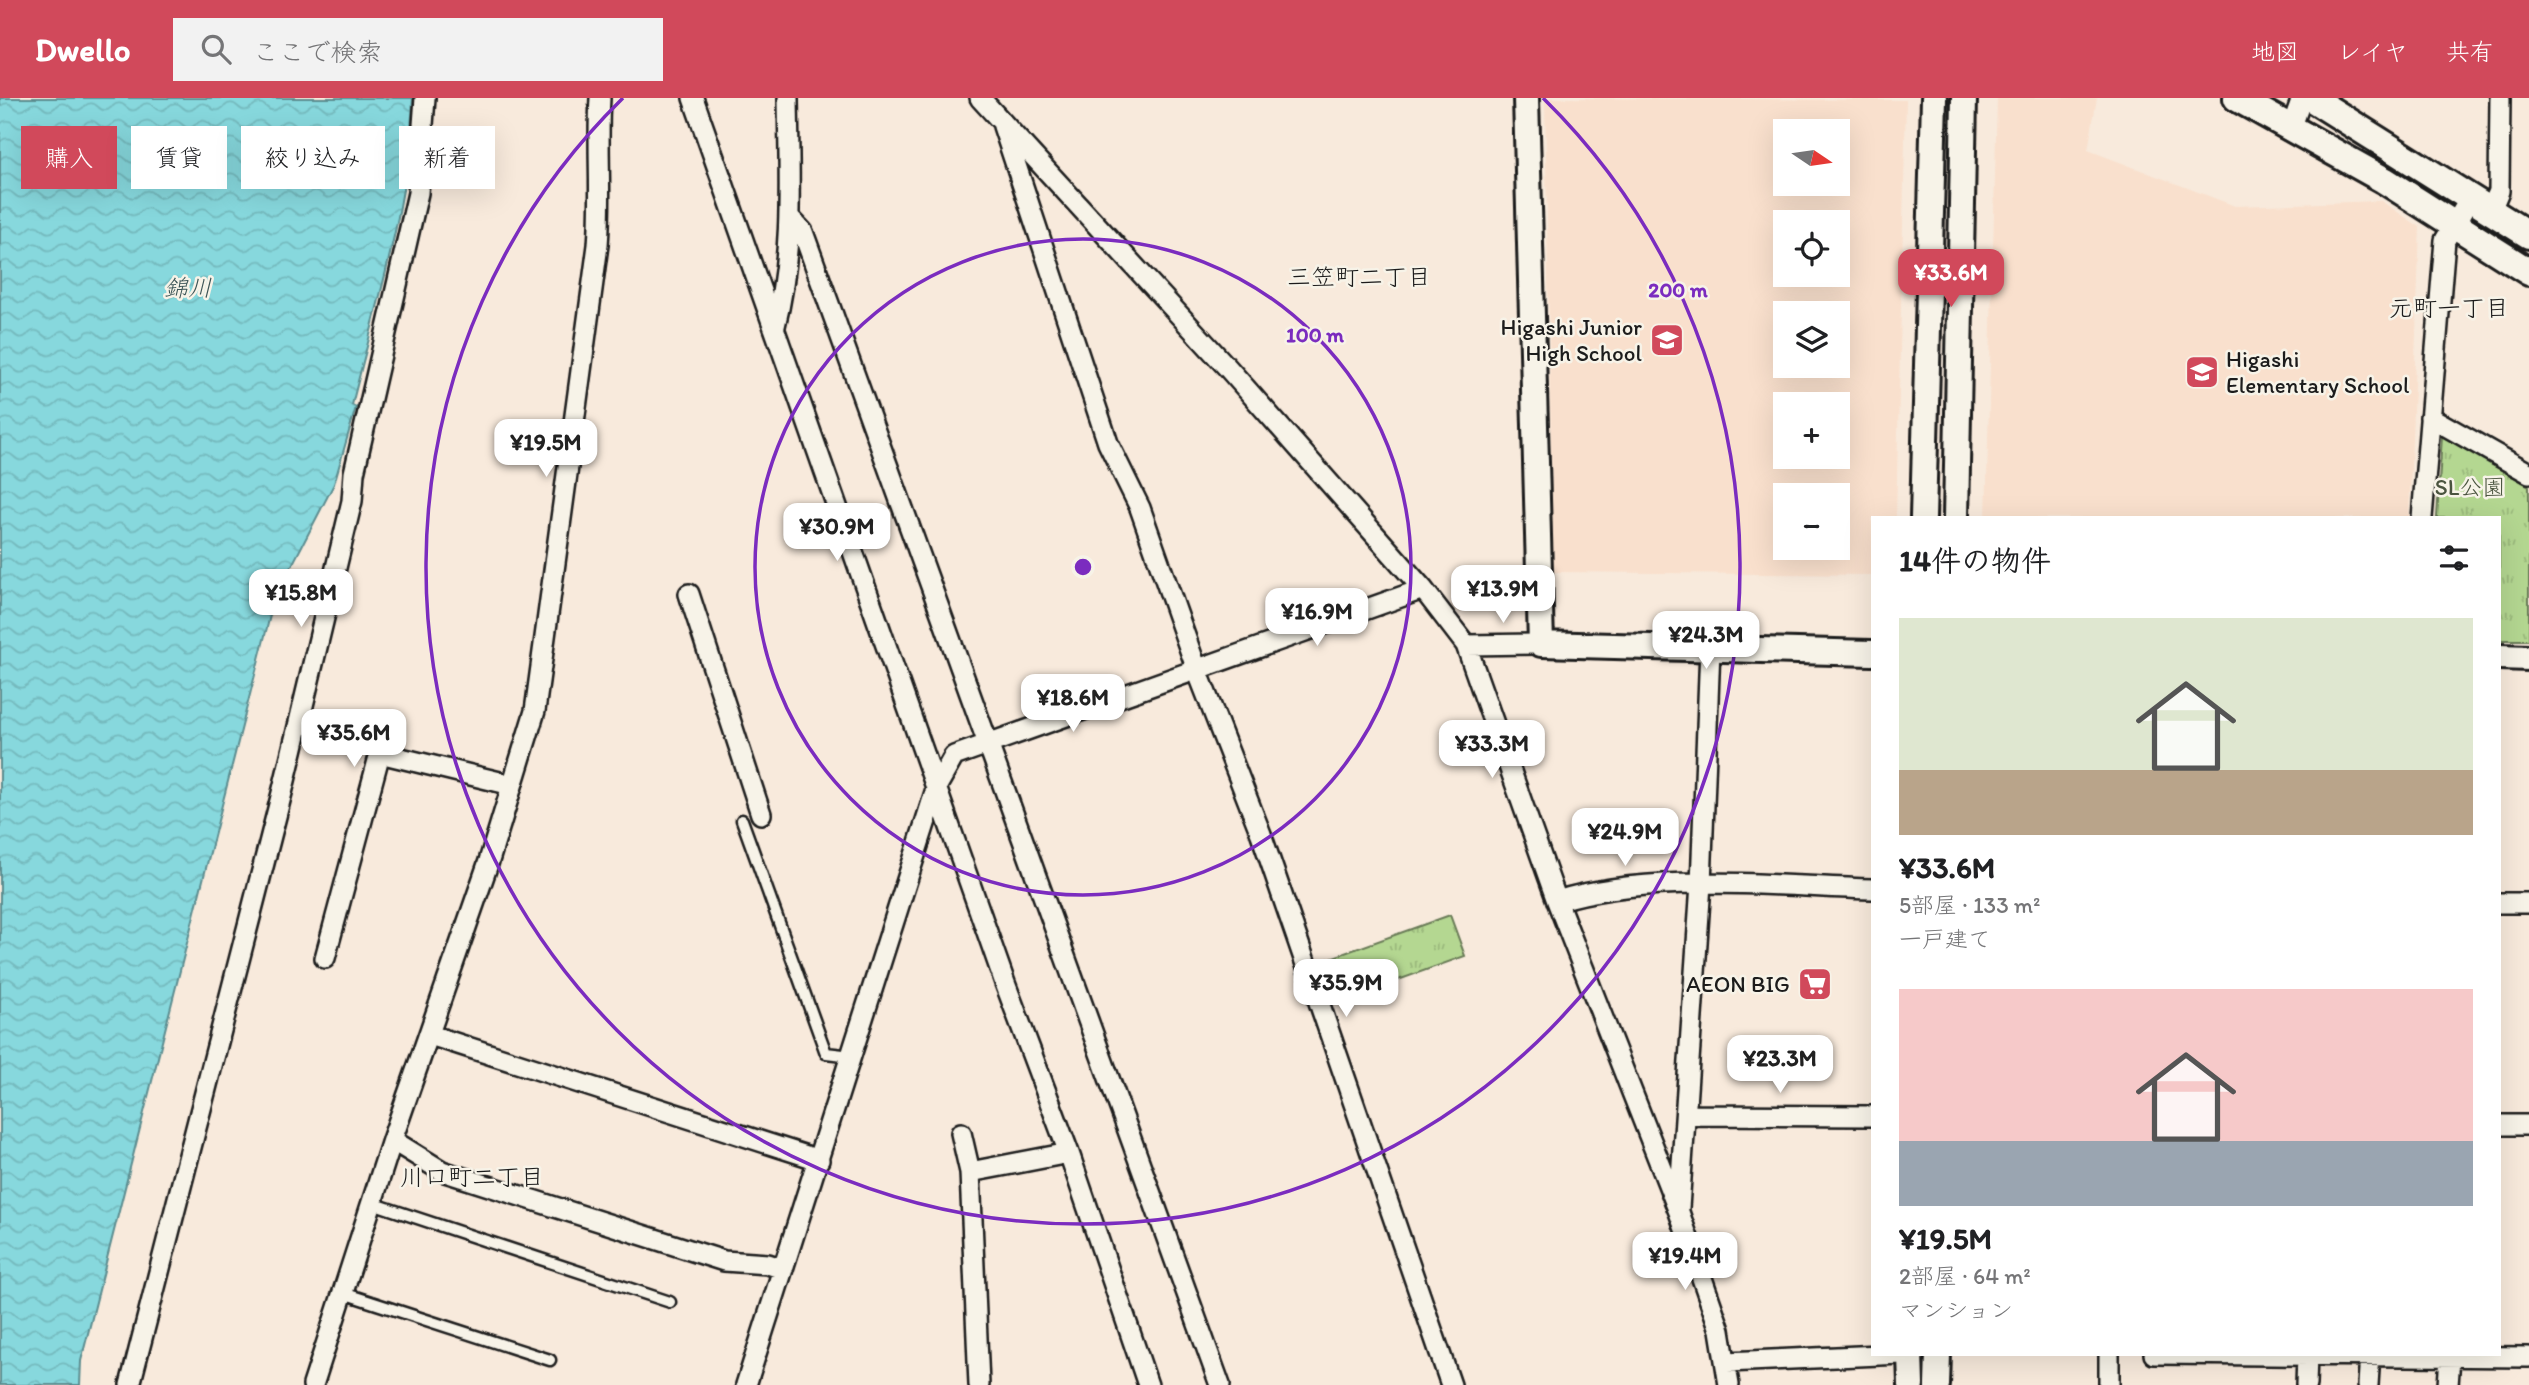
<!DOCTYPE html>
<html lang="ja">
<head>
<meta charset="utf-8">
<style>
  :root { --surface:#fff; --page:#f2f2f2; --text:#202124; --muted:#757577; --accent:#d1495b }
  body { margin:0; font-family:Itim,"Klee One",sans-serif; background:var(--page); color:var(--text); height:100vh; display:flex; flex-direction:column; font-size:26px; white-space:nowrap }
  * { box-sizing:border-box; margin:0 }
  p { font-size:23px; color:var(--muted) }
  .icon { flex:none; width:38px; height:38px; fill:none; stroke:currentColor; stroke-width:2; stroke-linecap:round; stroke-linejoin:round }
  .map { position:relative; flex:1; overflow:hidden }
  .panel { position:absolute; left:1871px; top:418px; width:630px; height:840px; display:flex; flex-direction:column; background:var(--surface); border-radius:0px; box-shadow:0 7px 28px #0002 }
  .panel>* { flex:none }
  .top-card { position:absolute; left:21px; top:28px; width:665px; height:63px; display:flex; gap:14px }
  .needle { width:46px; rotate:103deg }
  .buttons { position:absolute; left:1773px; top:21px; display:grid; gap:14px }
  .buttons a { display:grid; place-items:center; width:77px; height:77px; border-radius:0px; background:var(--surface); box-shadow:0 7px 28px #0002; font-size:35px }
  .price { position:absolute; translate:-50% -60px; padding:0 16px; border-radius:14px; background:#fff; color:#222; font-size:23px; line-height:46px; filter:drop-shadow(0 2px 4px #0008) }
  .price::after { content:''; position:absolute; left:50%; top:42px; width:21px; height:16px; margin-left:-10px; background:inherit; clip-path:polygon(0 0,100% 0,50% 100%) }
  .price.on { background:var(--accent); color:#fff }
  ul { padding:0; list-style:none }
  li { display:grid; align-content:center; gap:14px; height:371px; padding:0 28px }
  li span { display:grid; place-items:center; height:217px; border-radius:0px; color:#555 }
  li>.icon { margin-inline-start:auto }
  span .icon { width:126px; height:126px; fill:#fffc; stroke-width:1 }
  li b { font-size:30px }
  h2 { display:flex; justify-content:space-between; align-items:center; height:84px; padding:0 28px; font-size:30px }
  .tag { padding:0 24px; border-radius:0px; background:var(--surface); box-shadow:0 7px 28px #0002; font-size:24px; line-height:63px }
  .tag.on { background:var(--accent); color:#fff }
  header { display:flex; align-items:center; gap:42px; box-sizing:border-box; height:98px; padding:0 35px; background:var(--accent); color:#fff }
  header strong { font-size:33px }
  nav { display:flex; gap:38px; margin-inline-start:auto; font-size:24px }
  .search { width:490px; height:63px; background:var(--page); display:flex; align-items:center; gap:18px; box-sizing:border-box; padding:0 24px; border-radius:0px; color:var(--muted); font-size:26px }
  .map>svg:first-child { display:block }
  .built { fill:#f9e0cd; fill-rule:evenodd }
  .park { fill:url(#park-tufts); stroke:#687a56; stroke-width:2 }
  .water { fill:url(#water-waves); stroke:#5c8d90; stroke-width:2 }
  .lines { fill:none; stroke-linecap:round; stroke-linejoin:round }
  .service-casing { stroke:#1c1c1c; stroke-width:15 }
  .minor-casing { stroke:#1c1c1c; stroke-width:24 }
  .tertiary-casing { stroke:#1c1c1c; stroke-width:30 }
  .secondary-casing { stroke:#1c1c1c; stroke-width:32 }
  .service { stroke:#f7f3e8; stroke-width:10 }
  .minor { stroke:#f7f3e8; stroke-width:19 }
  .tertiary { stroke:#f7f3e8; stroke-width:24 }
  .secondary { stroke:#f7f3e8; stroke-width:26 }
  .ring { fill:none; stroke:#7b2cbf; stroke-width:3.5 }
  .labels { text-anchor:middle; stroke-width:5; stroke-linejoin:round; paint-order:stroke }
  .poi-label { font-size:23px; fill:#1c1c1c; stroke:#f7f3e8; text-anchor:end }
  .park-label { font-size:23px; fill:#4a543f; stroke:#f7f3e8 }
  .neighbourhood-label { font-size:24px; fill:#1c1c1c; stroke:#f7f3e8 }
  .water-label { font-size:24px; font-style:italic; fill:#3c5456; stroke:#f7f3e8 }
  .centre { fill:#7b2cbf; stroke:#f7f3e8; stroke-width:3.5 }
  .ring-label { font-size:21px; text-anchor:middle; font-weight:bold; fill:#7b2cbf; stroke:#f7f3e8; stroke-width:5; stroke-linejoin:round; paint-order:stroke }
</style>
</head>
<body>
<header>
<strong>Dwello</strong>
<div class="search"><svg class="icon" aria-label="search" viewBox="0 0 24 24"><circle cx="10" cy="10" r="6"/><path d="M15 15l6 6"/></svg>ここで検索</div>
<nav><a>地図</a><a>レイヤ</a><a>共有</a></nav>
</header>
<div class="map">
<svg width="2529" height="1287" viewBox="0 0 2529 1287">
  <defs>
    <pattern id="park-tufts" width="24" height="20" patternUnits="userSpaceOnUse" patternTransform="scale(1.75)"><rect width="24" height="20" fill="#b4d791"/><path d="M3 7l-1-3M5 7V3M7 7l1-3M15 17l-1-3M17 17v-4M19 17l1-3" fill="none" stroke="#9ab87c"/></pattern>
    <pattern id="water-waves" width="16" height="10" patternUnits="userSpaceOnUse" patternTransform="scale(1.75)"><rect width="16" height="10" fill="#87d8dd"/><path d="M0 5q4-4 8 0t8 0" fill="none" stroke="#74b9bd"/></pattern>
  </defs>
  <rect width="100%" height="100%" fill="#f8eadc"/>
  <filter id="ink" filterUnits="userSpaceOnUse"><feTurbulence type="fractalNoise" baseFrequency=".0143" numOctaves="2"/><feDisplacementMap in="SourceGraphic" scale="14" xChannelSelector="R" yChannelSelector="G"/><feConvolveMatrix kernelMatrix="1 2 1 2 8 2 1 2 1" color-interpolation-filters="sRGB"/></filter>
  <g filter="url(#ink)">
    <path class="built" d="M1545,0l361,2 -10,418h-24v57l-319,-3zM1785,33h53v53h-53zM1785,124h53v53h-53zM1785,215h53v53h-53zM1785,306h53v53h-53zM1785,397h53v53h-53z
      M1997,0h100l-9,52 147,56 146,-5 39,26 -11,291h-423z"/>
    <path class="park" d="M2442,337l87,51v154h-30v-122h-62z
      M1450,817l15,41 -136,49 -15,-41z"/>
    <path class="water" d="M0,0h413c-4,104 -36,206 -61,307l4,2 -22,77 -45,87 14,4 -4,12 -21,-3 -197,777 -1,24h-80z"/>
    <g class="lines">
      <g class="service-casing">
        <path id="service" d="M742,722l84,233 26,3
          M372,1105l298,99
          M343,1195l207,67"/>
      </g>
      <g class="minor-casing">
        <path id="minor" d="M693,0l312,885 64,170 79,232
          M980,0l247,269 196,222 43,56 91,256 122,311 41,118 9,55
          M1003,28l105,317 32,65 57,162 64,164 190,551
          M2292,28l10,-28
          M2491,112l8,-19 1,-93
          M791,121l12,13 417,1153
          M775,228c19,-75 14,-151 13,-228
          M2430,319l99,56
          M2422,420l23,-278 26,-43
          M689,496l72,220
          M1466,547l75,-1
          M1557,803c93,-29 218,-15 315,-12
          M2499,805h30
          M325,860l55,-205 132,32
          M430,937l389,125
          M1688,1017l184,1
          M2499,1027h30
          M961,1035l9,39 9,213
          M392,1042l50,31 282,90 44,3 15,5
          M970,1074l99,-19
          M1679,1110l22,-324 9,-236
          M2109,1256v31
          M2154,1256l375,3
          M1727,1264l175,-8
          M130,1287l153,-596 69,-288 2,-28 64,-280 7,-95
          M313,1287l79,-245 97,-279 46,-150 63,-466c4,-49 -1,-98 2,-147
          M746,1287l191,-599 17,-30 469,-167
          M2306,1287l1,-31
          M2368,1287l2,-31
          M2448,1287l2,-28"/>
      </g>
      <g class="tertiary-casing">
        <path id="tertiary" d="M1526,0l15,546 331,9
          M1923,420l11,-420
          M1956,420l8,-420
          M2499,559l30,1
          M1910,1256l1,31
          M1937,1287l1,-31"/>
      </g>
      <g class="secondary-casing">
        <path id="secondary" d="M2237,0l147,82 145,92
          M2311,0l218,137"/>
      </g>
      <use href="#service" class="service"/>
      <use href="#minor" class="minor"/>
      <use href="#tertiary" class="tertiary"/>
      <use href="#secondary" class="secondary"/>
    </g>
  </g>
  <g class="ring">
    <circle cx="1083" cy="469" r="328"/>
    <path d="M1543 0A657 657 0 1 1 623 0"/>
  </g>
  <defs>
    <g id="school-square" transform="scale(1.75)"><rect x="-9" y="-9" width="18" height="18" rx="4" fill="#d1495b" stroke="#f7f3e8"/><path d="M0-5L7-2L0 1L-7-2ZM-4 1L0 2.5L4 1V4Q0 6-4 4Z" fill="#fff"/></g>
    <g id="supermarket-square" transform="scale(1.75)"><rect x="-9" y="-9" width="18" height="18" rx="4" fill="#d1495b" stroke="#f7f3e8"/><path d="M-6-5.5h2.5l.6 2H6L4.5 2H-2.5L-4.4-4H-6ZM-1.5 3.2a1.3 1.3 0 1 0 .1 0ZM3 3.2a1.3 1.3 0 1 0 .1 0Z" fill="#fff"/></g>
  </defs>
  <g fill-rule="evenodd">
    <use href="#school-square" x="1667" y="242"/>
    <use href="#school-square" x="2202" y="274"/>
    <use href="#supermarket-square" x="1815" y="886"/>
  </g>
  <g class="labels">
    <g class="poi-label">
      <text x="1642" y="237">Higashi Junior<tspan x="1642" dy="26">High School</tspan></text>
      <text x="2226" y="269" text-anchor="start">Higashi<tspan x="2226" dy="26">Elementary School</tspan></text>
      <text x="1790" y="894">AEON BIG</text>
    </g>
    <g class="park-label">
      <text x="2470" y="397">SL公園</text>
    </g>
    <g class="neighbourhood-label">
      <text x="1359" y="187">三笠町二丁目</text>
      <text x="2449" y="218">元町一丁目</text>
      <text x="472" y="1087">川口町二丁目</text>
    </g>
    <g class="water-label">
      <text x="188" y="198">錦川</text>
    </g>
  </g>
  <circle cx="1083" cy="469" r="10" class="centre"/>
  <g class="ring-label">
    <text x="1678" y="199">200 m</text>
    <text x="1315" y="244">100 m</text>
  </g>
</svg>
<div class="buttons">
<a><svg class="needle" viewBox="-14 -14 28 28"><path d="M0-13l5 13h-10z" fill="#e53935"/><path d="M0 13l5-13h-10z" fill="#757577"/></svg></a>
<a><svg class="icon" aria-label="locate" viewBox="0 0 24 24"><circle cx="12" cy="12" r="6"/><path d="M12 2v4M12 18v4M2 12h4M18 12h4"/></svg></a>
<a><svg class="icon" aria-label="layers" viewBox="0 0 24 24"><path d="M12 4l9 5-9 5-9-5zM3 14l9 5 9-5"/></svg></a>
<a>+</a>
<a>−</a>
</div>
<b class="price on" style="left:1951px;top:211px">¥33.6M</b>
<b class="price" style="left:546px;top:381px">¥19.5M</b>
<b class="price" style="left:837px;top:465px">¥30.9M</b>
<b class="price" style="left:1503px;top:527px">¥13.9M</b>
<b class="price" style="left:301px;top:531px">¥15.8M</b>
<b class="price" style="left:1317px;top:550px">¥16.9M</b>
<b class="price" style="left:1706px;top:573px">¥24.3M</b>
<b class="price" style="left:1073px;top:636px">¥18.6M</b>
<b class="price" style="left:354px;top:671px">¥35.6M</b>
<b class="price" style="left:1492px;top:682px">¥33.3M</b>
<b class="price" style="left:1625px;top:770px">¥24.9M</b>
<b class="price" style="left:1346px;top:921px">¥35.9M</b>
<b class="price" style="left:1780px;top:997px">¥23.3M</b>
<b class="price" style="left:1685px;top:1194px">¥19.4M</b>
<div class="top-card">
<a class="tag on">購入</a>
<a class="tag">賃貸</a>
<a class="tag">絞り込み</a>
<a class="tag">新着</a>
</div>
<section class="panel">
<h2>14件の物件<svg class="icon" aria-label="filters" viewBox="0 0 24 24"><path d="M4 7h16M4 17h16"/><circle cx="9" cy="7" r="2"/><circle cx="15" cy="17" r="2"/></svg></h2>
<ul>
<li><span style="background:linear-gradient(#dfe7d0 70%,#b9a48a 0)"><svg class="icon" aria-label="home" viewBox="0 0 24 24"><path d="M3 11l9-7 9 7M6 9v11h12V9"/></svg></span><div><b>¥33.6M</b><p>5部屋 · 133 m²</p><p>一戸建て</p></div></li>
<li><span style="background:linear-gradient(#f6c9c9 70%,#9aa5b1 0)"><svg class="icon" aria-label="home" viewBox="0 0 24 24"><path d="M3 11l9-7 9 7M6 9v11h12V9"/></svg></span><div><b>¥19.5M</b><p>2部屋 · 64 m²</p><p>マンション</p></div></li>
</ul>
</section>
</div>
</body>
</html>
